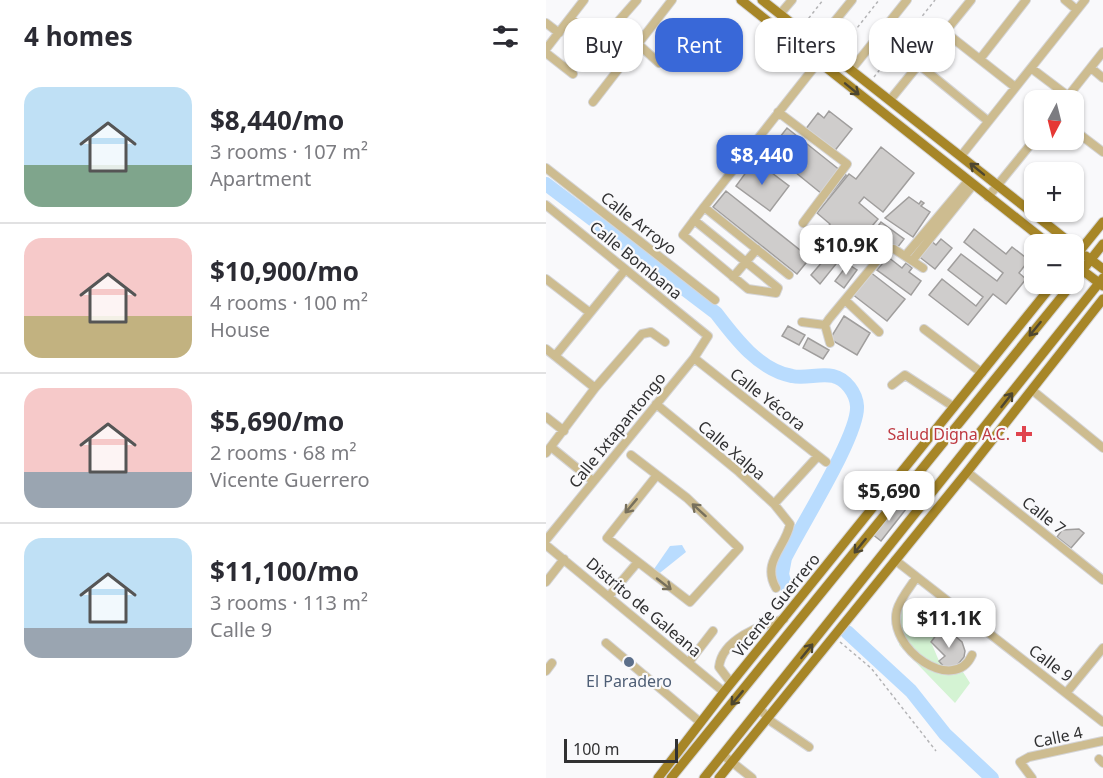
<!DOCTYPE html>
<html lang="en">
<head>
<meta charset="utf-8">
<style>
  :root { --surface:#fff; --page:#f7f7f7; --text:#2b2b33; --muted:#7c7c81; --line:#e1e1e2; --accent:#3968d8 }
  body { margin:0; font-family:"Noto Sans",sans-serif; background:var(--page); color:var(--text); height:100vh; display:flex; flex-direction:column; font-size:22px; white-space:nowrap }
  * { box-sizing:border-box; margin:0 }
  p { font-size:20px; color:var(--muted) }
  .icon { flex:none; width:33px; height:33px; fill:none; stroke:currentColor; stroke-width:2; stroke-linecap:round; stroke-linejoin:round }
  .map { position:relative; flex:1; overflow:hidden }
  .side { display:flex; flex-direction:column; background:var(--surface); width:546px }
  .side>* { flex:none }
  .banner { position:absolute; left:18px; top:18px; width:448px; height:54px; display:flex; gap:12px }
  .needle { width:39px; rotate:187deg }
  .controls { position:absolute; left:478px; top:90px; display:grid; gap:12px }
  .controls a { display:grid; place-items:center; width:60px; height:60px; border-radius:12px; background:var(--surface); box-shadow:0 2px 4px #0004; font-size:30px }
  .scale { position:absolute; left:18px; bottom:15px; width:114px; box-sizing:border-box; padding-left:6px; border:3px solid #313132; border-top:0; font-size:16px; line-height:21px; white-space:nowrap; color:#313132; -webkit-text-stroke:4px #f9f9fb; paint-order:stroke }
  .price { position:absolute; translate:-50% -51px; padding:0 14px; border-radius:12px; background:#fff; color:#222; font-size:20px; line-height:39px; filter:drop-shadow(0 2px 3px #0008) }
  .price::after { content:''; position:absolute; left:50%; top:36px; width:18px; height:14px; margin-left:-9px; background:inherit; clip-path:polygon(0 0,100% 0,50% 100%) }
  .price.on { background:var(--accent); color:#fff }
  ul { padding:0; list-style:none }
  li { display:flex; align-items:center; gap:18px; height:150px; padding:0 24px }
  li+li { border-top:2px solid var(--line) }
  li span { display:grid; place-items:center; flex:none; width:168px; height:120px; border-radius:18px; color:#555 }
  li>.icon { margin-inline-start:auto }
  span .icon { width:72px; height:72px; fill:#fffc; stroke-width:1 }
  li b { font-size:26px }
  h2 { display:flex; justify-content:space-between; align-items:center; height:72px; padding:0 24px; font-size:26px }
  .tag { padding:0 21px; border-radius:18px; background:var(--surface); box-shadow:0 2px 4px #0004; font-size:21px; line-height:54px }
  .tag.on { background:var(--accent); color:#fff }
  main { display:flex; flex:1; min-height:0 }
  .map>svg:first-child { display:block }
  .green { fill:#d4f3d3 }
  .water { fill:#b9dcfe }
  .lines { fill:none; stroke-linecap:round; stroke-linejoin:round }
  .river { stroke:#b9dcfe; stroke-width:14 }
  .building { fill:#cfcdcc; stroke:#a09e9d; stroke-width:1.5 }
  .minor-casing { stroke:#d5d5d7; stroke-width:10 }
  .major-casing { stroke:#d5d5d7; stroke-width:11 }
  .path { stroke:#b4b4b6; stroke-width:1.5; stroke-dasharray:3 3; stroke-linecap:butt }
  .minor { stroke:#cdbc90; stroke-width:8 }
  .major { stroke:#a78627; stroke-width:9 }
  .oneway { stroke:#4e462f }
  .oneway2 { stroke:#77705c }
  .health-dot { fill:#e0444e; stroke:#f9f9fb; stroke-width:2 }
  .service-dot { fill:#5c6f8a; stroke:#f9f9fb; stroke-width:2 }
  .labels { text-anchor:middle; stroke-width:4.5; stroke-linejoin:round; paint-order:stroke }
  .street-label { font-size:16px; fill:#313132; stroke:#f9f9fb }
  .health-label { font-size:16px; fill:#be3a42; stroke:#f9f9fb; text-anchor:end }
  .service-label { font-size:16px; fill:#4e5e75; stroke:#f9f9fb }
</style>
</head>
<body>
<main>
<section class="side">
<h2>4 homes<svg class="icon" aria-label="filters" viewBox="0 0 24 24"><path d="M4 7h16M4 17h16"/><circle cx="9" cy="7" r="2"/><circle cx="15" cy="17" r="2"/></svg></h2>
<ul>
<li><span style="background:linear-gradient(#bfe0f5 65%,#7fa58c 0)"><svg class="icon" aria-label="home" viewBox="0 0 24 24"><path d="M3 11l9-7 9 7M6 9v11h12V9"/></svg></span><div><b>$8,440/mo</b><p>3 rooms · 107 m²</p><p>Apartment</p></div></li>
<li><span style="background:linear-gradient(#f6c9c9 65%,#c2b280 0)"><svg class="icon" aria-label="home" viewBox="0 0 24 24"><path d="M3 11l9-7 9 7M6 9v11h12V9"/></svg></span><div><b>$10,900/mo</b><p>4 rooms · 100 m²</p><p>House</p></div></li>
<li><span style="background:linear-gradient(#f6c9c9 70%,#9aa5b1 0)"><svg class="icon" aria-label="home" viewBox="0 0 24 24"><path d="M3 11l9-7 9 7M6 9v11h12V9"/></svg></span><div><b>$5,690/mo</b><p>2 rooms · 68 m²</p><p>Vicente Guerrero</p></div></li>
<li><span style="background:linear-gradient(#bfe0f5 75%,#9aa5b1 0)"><svg class="icon" aria-label="home" viewBox="0 0 24 24"><path d="M3 11l9-7 9 7M6 9v11h12V9"/></svg></span><div><b>$11,100/mo</b><p>3 rooms · 113 m²</p><p>Calle 9</p></div></li>
</ul>
</section>
<div class="map">
<svg width="557" height="778" viewBox="0 0 557 778">
  <rect width="100%" height="100%" fill="#f9f9fb"/>
  <path class="green" d="M362,602h18l30,28h-16l-9,12 8,19 10,12 14,-1 7,11 -15,20 -56,-58 3,-37z"/>
  <path class="water" d="M136,545l4,7 -30,24 -4,-4 18,-26z"/>
  <g class="lines">
    <path class="river" d="M0,184l170,129c19,25 43,57 76,63 13,3 28,-3 41,0 13,3 23,17 24,30 2,29 -57,121 -72,152l-3,16 3,11
      M301,632l64,59 34,43 47,44"/>
  </g>
  <path class="building" d="M283,111l23,18 -19,24 -28,-23 13,-17 6,5z
    M241,128l59,47 -19,23 -58,-47z
    M335,147l33,26 -31,39 -19,-15 -5,6 19,16 -22,26 -13,-11 -5,8 10,7 -28,35 -9,-9 12,-14 -12,-10 4,-7 -5,-3 5,-7 5,3 10,-13 -13,-11 32,-39 7,5z
    M209,160l34,26 -19,25 -34,-25z
    M180,191l84,67 -13,16 -84,-67z
    M363,197l10,7 2,-3 3,2 -3,3 9,6 -17,25 -28,-19z
    M335,222l23,17 -7,9 -23,-17z
    M428,229l32,25 6,-7 17,13 -10,13 7,6 -20,25 -13,-10 -25,31 -39,-30 13,-16 34,27 7,-9 -35,-27 13,-16 36,27 6,-8 -39,-31z
    M328,233l7,5 -7,9 -6,-5z
    M395,239l11,9 -17,21 -18,-14 13,-15 6,5z
    M312,246l10,6 -8,11 -10,-6z
    M342,257l14,11 4,-5 6,5 -3,4 12,9 -10,14 -34,-25z
    M302,264l9,6 -13,18 -9,-7z
    M324,272l35,27 -18,22 -35,-27z
    M298,316l26,17 -13,22 -27,-16z
    M242,326l17,9 -6,10 -17,-9z
    M262,338l21,12 -6,9 -20,-11z
    M352,502l8,7 -25,32 -9,-7z
    M533,529l5,4 -13,15 -14,-11 5,-7z
    M394,630h8l14,12 3,9 -1,6 -14,17 -11,-13 6,-5 -14,-14z"/>
  <g class="lines">
    <g class="minor-casing">
      <path id="minor" d="M519,0l12,10
        M234,14l12,-14
        M24,18l31,23 36,-41
        M0,23l13,10
        M399,32l70,55
        M91,43l22,20
        M271,43l35,-43
        M0,49l38,-49
        M0,53l27,21
        M434,59l46,-59
        M372,64l70,57
        M485,68l37,28
        M545,68l12,10
        M305,70l56,-70
        M344,100l81,-100
        M519,100l38,-48
        M47,102l79,-102
        M232,112l69,52 -44,59
        M528,130l29,22
        M415,156l124,-156
        M0,168l169,132
        M442,197l47,-58
        M0,205l162,131 -14,22 -148,182
        M158,207l85,68
        M148,220l84,68 -2,5 -28,-4 -65,-54 21,-28 123,-156
        M359,256l63,-75
        M366,261l61,-76
        M187,277l24,-28
        M0,279l43,33
        M299,300l34,32
        M256,322l23,3
        M378,329l58,44
        M284,343l-5,-18 4,-6 57,-69 8,-1 29,19
        M0,349l49,39
        M9,356l70,-86
        M148,358l132,104
        M346,385l13,-10 49,32
        M486,390l71,58
        M110,404l83,68 35,32 16,20c-4,23 -29,38 -14,64
        M0,417l18,14
        M5,447l42,34
        M0,453l49,-65 47,-54 9,-2 14,10
        M85,455l56,43 52,50 -49,54 -83,-64 50,-63
        M421,472l136,108
        M228,504l44,-48
        M0,545l178,147
        M349,560l208,162
        M370,578c-6,9 -16,21 -19,32 -10,39 57,85 75,45
        M0,582l18,-23
        M63,596l28,-33
        M60,643l94,79
        M143,662l24,-31
        M0,671l6,-8
        M185,683l-12,-16c3,-28 42,-42 65,-48
        M521,692l36,-44
        M214,709l12,13 37,25
        M177,755l29,23
        M553,759l4,4
        M486,778l-12,-16 9,-5 74,-16"/>
    </g>
    <g class="major-casing">
      <path id="major" d="M195,0l308,244
        M216,0l310,244
        M540,256l17,13
        M528,258l29,-36
        M528,264l29,22
        M528,281l29,-37
        M112,778l66,-86 329,-408
        M125,778l401,-494
        M158,778l399,-500
        M173,778l248,-306 136,-173"/>
    </g>
    <path class="path" d="M259,23l18,-23
      M293,51l40,-51
      M328,77l61,-77
      M235,592l8,6
      M294,642l31,26 65,83"/>
    <use href="#minor" class="minor"/>
    <use href="#major" class="major"/>
  </g>
  <defs><path id="oneway-shaft" d="M-6 0H5M1.5-3L5.5 0L1.5 3" fill="none" stroke-width="1.6" stroke-linecap="round" stroke-linejoin="round" transform="scale(1.5)"/></defs>
  <g class="oneway">
    <use href="#oneway-shaft" transform="translate(306 89) rotate(39)"/>
    <use href="#oneway-shaft" transform="translate(431 169) rotate(-141)"/>
    <use href="#oneway-shaft" transform="translate(489 329) rotate(129)"/>
    <use href="#oneway-shaft" transform="translate(461 400) rotate(-52)"/>
    <use href="#oneway-shaft" transform="translate(314 546) rotate(129)"/>
    <use href="#oneway-shaft" transform="translate(261 651) rotate(-51)"/>
    <use href="#oneway-shaft" transform="translate(191 698) rotate(130)"/>
  </g>
  <g class="oneway2">
    <use href="#oneway-shaft" transform="translate(85 506) rotate(130)"/>
    <use href="#oneway-shaft" transform="translate(153 510) rotate(-138)"/>
    <use href="#oneway-shaft" transform="translate(118 584) rotate(38)"/>
  </g>
  <path class="health-dot" d="M475 425h6v6h6v6h-6v6h-6v-6h-6v-6h6z"/>
  <circle class="service-dot" cx="83" cy="662" r="6"/>
  <g class="labels">
    <g class="street-label">
      <text transform="translate(93 223) rotate(38)" y="6">Calle Arroyo</text>
      <text transform="translate(90 260) rotate(39)" y="6">Calle Bombana</text>
      <text transform="translate(222 399) rotate(38)" y="6">Calle Yécora</text>
      <text transform="translate(71 430) rotate(-51)" y="6">Calle Ixtapantongo</text>
      <text transform="translate(186 450) rotate(40)" y="6">Calle Xalpa</text>
      <text transform="translate(498 515) rotate(38)" y="6">Calle 7</text>
      <text transform="translate(230 605) rotate(-51)" y="6">Vicente Guerrero</text>
      <text transform="translate(98 607) rotate(40)" y="6">Distrito de Galeana</text>
      <text transform="translate(505 663) rotate(37)" y="6">Calle 9</text>
      <text transform="translate(512 737) rotate(-12)" y="6">Calle 4</text>
    </g>
    <g class="health-label">
      <text x="464" y="440">Salud Digna A.C.</text>
    </g>
    <g class="service-label">
      <text x="83" y="687">El Paradero</text>
    </g>
  </g>
</svg>
<div class="controls">
<a><svg class="needle" viewBox="-14 -14 28 28"><path d="M0-13l5 13h-10z" fill="#e53935"/><path d="M0 13l5-13h-10z" fill="#7c7c81"/></svg></a>
<a>+</a>
<a>−</a>
</div>
<div class="scale">100 m</div>
<b class="price on" style="left:216px;top:186px">$8,440</b>
<b class="price" style="left:300px;top:276px">$10.9K</b>
<b class="price" style="left:343px;top:522px">$5,690</b>
<b class="price" style="left:403px;top:649px">$11.1K</b>
<div class="banner">
<a class="tag">Buy</a>
<a class="tag on">Rent</a>
<a class="tag">Filters</a>
<a class="tag">New</a>
</div>
</div>
</main>
</body>
</html>
